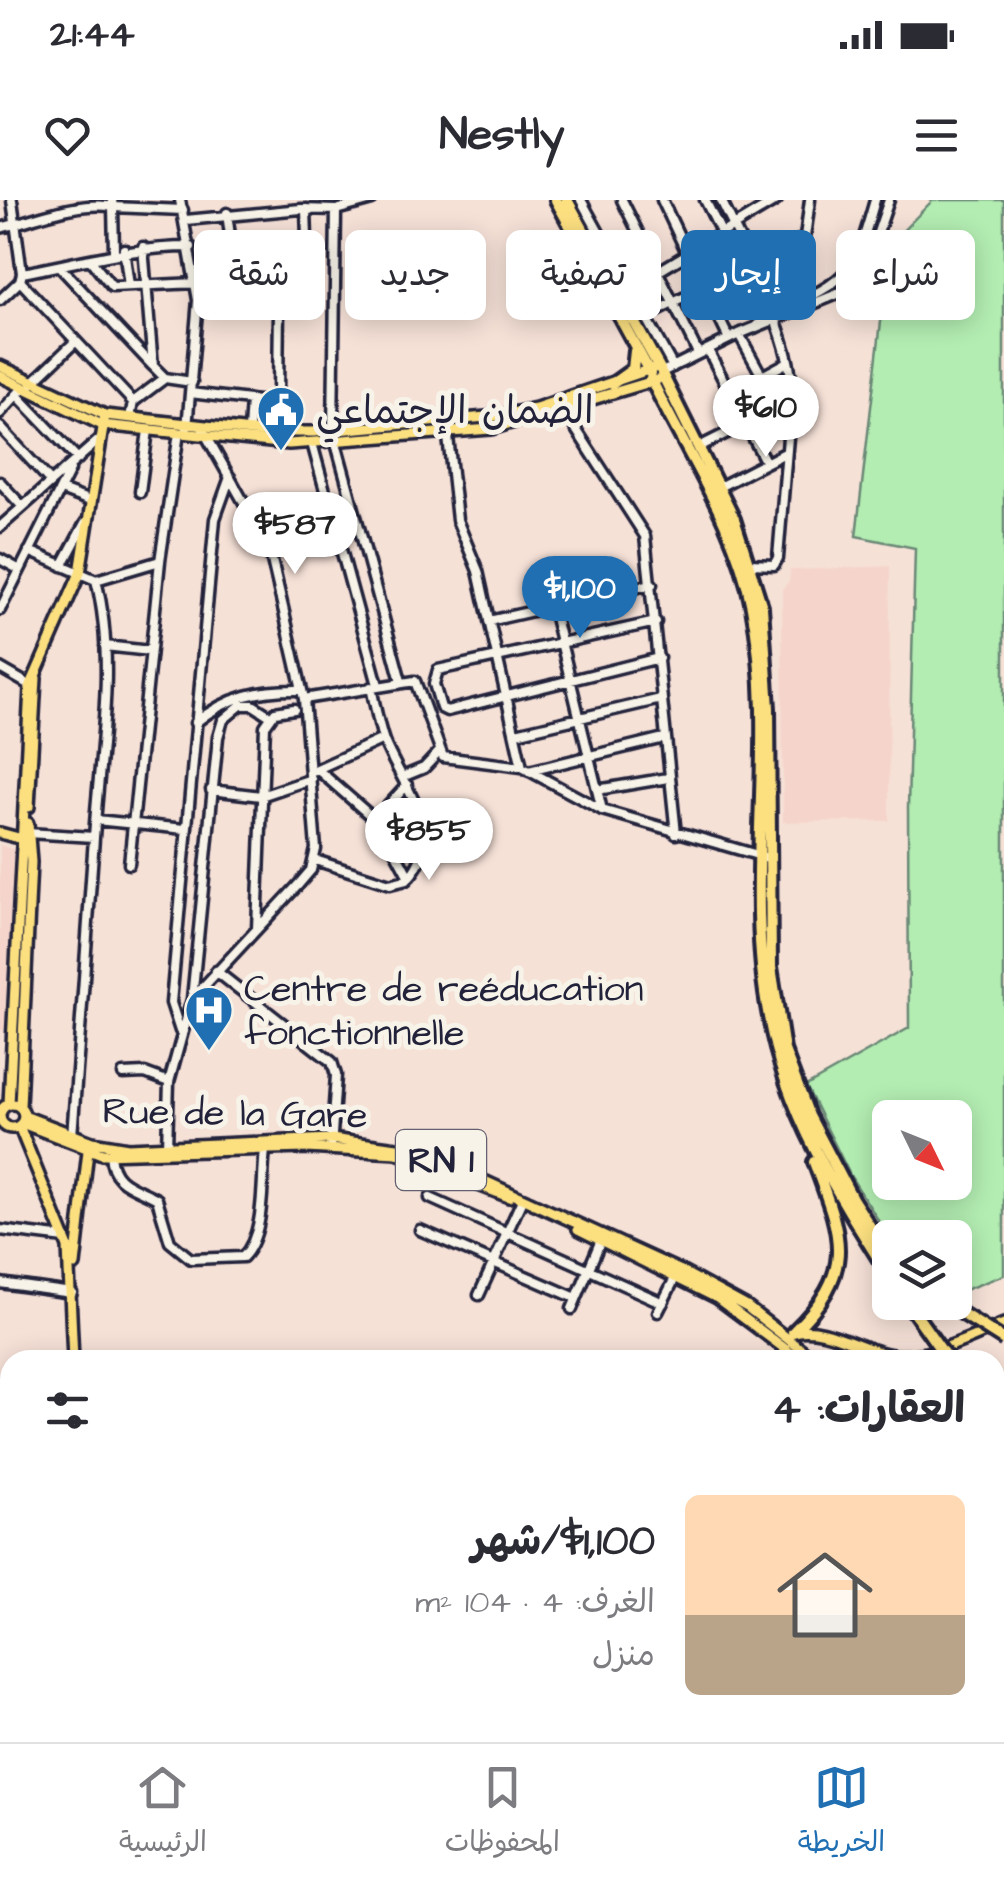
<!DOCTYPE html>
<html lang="ar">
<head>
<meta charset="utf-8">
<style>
  :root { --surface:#fff; --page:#f2f2f3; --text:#2b2b33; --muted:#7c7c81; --line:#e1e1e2; --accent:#1f6fb2 }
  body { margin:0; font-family:"Architects Daughter","Playpen Sans Arabic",sans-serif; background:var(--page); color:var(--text); direction:rtl; height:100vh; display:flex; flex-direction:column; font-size:38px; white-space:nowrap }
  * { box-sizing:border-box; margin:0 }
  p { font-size:32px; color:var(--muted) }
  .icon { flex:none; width:55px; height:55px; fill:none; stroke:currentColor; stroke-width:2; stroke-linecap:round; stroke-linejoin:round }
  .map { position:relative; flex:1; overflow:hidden; direction:ltr }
  .side { position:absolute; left:0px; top:1150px; width:1005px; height:392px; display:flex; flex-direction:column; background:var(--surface); border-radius:30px 30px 0 0; box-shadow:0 5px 25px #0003; direction:rtl }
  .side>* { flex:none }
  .guide { position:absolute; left:30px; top:30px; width:945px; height:90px; direction:rtl; display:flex; gap:20px }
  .needle { width:65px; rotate:133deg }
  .fabs { position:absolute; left:872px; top:900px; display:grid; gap:20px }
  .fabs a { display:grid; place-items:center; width:100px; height:100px; border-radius:15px; background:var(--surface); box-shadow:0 5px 25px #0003; font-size:50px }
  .price { position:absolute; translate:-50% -85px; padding:0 22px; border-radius:35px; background:#fff; color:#222; font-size:32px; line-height:65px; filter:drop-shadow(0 2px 5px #0008) }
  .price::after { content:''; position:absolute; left:50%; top:60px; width:30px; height:22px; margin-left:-15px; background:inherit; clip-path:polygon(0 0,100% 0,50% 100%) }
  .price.current { background:var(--accent); color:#fff }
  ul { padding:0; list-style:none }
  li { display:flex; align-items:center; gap:30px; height:250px; padding:0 40px }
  li span { display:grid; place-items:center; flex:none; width:280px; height:200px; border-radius:15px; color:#555 }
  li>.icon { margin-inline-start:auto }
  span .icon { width:120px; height:120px; fill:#fffc; stroke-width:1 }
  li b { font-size:42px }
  h2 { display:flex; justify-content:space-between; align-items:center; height:120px; padding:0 40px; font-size:42px }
  .chip { padding:0 35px; border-radius:15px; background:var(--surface); box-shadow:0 5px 25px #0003; font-size:35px; line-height:90px }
  .chip.current { background:var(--accent); color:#fff }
  .status { display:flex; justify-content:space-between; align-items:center; height:70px; padding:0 50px; background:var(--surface); direction:ltr }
  .status svg { height:28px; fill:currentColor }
  header { display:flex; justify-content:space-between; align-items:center; height:130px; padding:0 40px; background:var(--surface); font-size:45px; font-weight:800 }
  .dock { display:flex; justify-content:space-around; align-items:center; height:140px; border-top:2px solid var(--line); background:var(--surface); font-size:28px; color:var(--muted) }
  .dock a { display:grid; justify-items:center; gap:5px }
  .dock .current { color:var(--accent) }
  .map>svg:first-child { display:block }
  .built { fill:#f5d5cb }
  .green { fill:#b3edb2; stroke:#6a8876; stroke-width:2.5; fill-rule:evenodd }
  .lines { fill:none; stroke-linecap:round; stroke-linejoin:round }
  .minor-casing { stroke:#22223b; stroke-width:15 }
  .major-casing { stroke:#22223b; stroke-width:16 }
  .highway-casing { stroke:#22223b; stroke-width:18 }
  .minor { stroke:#f7f3e8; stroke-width:8 }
  .major { stroke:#fce080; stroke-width:9 }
  .highway { stroke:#fce080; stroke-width:10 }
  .highway-bridge-casing { stroke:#22223b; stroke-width:18; stroke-linecap:butt }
  .highway-bridge { stroke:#fce080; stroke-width:10 }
  .labels { text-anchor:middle; stroke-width:10; stroke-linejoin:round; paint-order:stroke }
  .shield { fill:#f7f3e8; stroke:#62616f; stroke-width:2.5 }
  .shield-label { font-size:35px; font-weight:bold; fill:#22223b }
  .poi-label { font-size:38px; fill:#22223b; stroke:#f7f3e8; text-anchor:start }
  .street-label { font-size:38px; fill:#22223b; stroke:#f7f3e8 }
</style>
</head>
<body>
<div class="status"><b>21:44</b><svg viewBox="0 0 49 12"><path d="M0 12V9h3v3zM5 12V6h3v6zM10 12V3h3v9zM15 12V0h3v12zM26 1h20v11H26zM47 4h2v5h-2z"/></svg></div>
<header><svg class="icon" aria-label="menu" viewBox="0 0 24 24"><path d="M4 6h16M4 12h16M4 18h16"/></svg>Nestly<svg class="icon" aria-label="heart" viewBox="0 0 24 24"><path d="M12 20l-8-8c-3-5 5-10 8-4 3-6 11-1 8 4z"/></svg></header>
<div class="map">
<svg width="1004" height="1542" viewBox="0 0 1004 1542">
  <rect width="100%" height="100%" fill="#f6e1d7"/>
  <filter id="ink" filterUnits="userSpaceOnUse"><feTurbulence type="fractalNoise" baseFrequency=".01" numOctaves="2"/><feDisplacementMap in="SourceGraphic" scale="20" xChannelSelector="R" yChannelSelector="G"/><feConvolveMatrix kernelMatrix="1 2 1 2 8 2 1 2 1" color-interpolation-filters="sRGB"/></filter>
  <g filter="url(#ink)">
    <path class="built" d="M890,366l-1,255 -106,1 -1,-233 7,-8 1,-11z
      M0,645l16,5 -6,181 -10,-1z"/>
    <path class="green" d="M933,0h71v1075l-47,18 -2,-55 -65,1 -39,-62 -45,-91 103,-58 -1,-221 7,-259 -59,-12 34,-292zM890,918h65v64h-65z
      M761,1533h118l-6,9h-102z"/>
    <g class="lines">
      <g class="minor-casing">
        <path id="minor" d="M112,0l1,7 70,3
          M180,0l18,100 -11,128
          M581,0l92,167
          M622,0l76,153
          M662,0l25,53
          M705,0l61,122
          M721,0c23,49 78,150 70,201
          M336,10l-3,222 68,249
          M186,20l115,-11 35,1 36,-10
          M0,28c33,-8 80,-28 113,-21l1,44
          M143,47l10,119 12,12
          M124,49l5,37
          M92,62l20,25 85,-4
          M59,66l94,100
          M22,73c58,-11 110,-26 169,-26
          M236,74l72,-7 -2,-58
          M20,81l113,121 -3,16
          M704,87l25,52
          M197,89l30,-1 9,-7 -9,-68
          M629,89l148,-89
          M0,100l20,-19 2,-8 -10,-73
          M645,117l160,-80 5,-37
          M755,128c11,-13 24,-17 39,-24 61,-27 63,-42 81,-104
          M739,134l23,42
          M708,150l57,111
          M662,172l77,-38 101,-41 33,-46 16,-47
          M32,183l43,-41
          M190,193l77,9 11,-7 1,-89 -81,-6
          M731,193l57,-31
          M17,195l61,64
          M133,202l32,-24 27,4
          M561,206l84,130 31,298
          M0,213l23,-25
          M0,227l51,55
          M447,227l10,93 21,51 44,196
          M249,230l2,-30
          M312,243l66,242
          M699,247l92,-46 -13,157 -4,7 -24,-1
          M0,282l22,24
          M719,287l66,-34
          M61,290l29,11
          M140,292l8,-62
          M0,327l100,-88
          M269,347l90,-18
          M29,351l67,29 64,-19
          M0,359l20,11
          M62,366l23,-43
          M553,409l49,201
          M0,410l70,-140
          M489,421l163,-37
          M656,422l-218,48 -4,14 7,24 6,3 212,-53
          M105,446l45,5
          M0,468l33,19
          M304,499l111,-18 28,76 79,10 80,43 166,48
          M195,523c33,-27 66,-34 107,-33
          M516,533l145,-34
          M317,569l64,56 28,52
          M315,570l68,-31
          M529,571l135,-33
          M402,577l22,-9 15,-16
          M211,590l50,6 50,-17
          M597,590l71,-12
          M376,619l31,-34
          M96,620l89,9
          M27,633l67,4
          M315,660l75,24 16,-4c44,-42 -6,-98 -22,-139 -6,-17 -9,-36 -13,-54
          M129,664l31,-303 19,-128
          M257,729l8,-203 10,-14 19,-3
          M216,771l116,91 4,13 -5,74
          M192,799l26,-262 5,-17 18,-15h12l17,11
          M180,831l-9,-28 44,-484 15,-42
          M123,874l22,-1 24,9
          M72,936c8,-100 15,-198 22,-298 5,-84 23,-175 2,-258
          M167,947l2,-65 23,-83 107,-115 12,-14 5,-21 -12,-150 -35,-152 -66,-117
          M110,954c2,31 24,32 47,45l13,43 21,17 52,-2c23,-24 18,-75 22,-107
          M430,998l233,105
          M0,1030l65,8
          M420,1030l156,68
          M0,1083l72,10
          M479,1095l42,-93
          M572,1109l29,-69
          M658,1112l18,-36
          M995,1375l6,-4
          M0,1396l10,3
          M0,1421l10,-6
          M0,1449l10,-10
          M0,1475l10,-10
          M0,1483l10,10
          M49,1532l8,10
          M150,1532l33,5
          M270,1532l12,10
          M368,1532l2,10
          M462,1532l3,10
          M471,1532l2,10
          M0,1537l4,5
          M131,1542v-10
          M238,1542l2,-10
          M318,1542l2,-10
          M352,1542l1,-10
          M387,1542l25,-7"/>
      </g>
      <g class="major-casing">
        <path id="major" d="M0,166l105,49 156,17h52l185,-16 38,-8 118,-40
          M0,176l102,49 187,19 202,-15 166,-49
          M29,607l7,-129
          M0,633l26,7
          M9,904l21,-417 50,-114 25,-158
          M0 916a12 12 0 1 1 24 0a12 12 0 1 1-24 0Z
          M20,906l11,-244 -3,-39
          M24,916l68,26 36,6 203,-9 88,12 260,119 68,37 68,53
          M22,923l80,31 204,-6 91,5 112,44
          M19,926l49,121 5,113
          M578,1029l139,69 83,62
          M75,1065l13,-114
          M795,1132c31,-8 66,19 97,23 38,5 78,-18 112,-31"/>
      </g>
      <g class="highway-casing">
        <path id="highway" d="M556,0l94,173
          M567,0l93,169
          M662,174l72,145 28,88 7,101 2,259 13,83 25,66 44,84 37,58
          M651,179c36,76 85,144 101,228 26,135 -9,275 17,410 17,96 70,179 121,260
          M612,184l21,-15 2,-18
          M793,1132c65,-62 48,-97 21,-170
          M995,1205l9,7
          M0,1262h10
          M995,1272l9,-2
          M0,1273h10"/>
      </g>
      <use href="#minor" class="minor"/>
      <use href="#major" class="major"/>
      <use href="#highway" class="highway"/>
      <g class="highway-bridge-casing">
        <path id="highway-bridge" d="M907,1102l41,58
          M944,1102l60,38"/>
      </g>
      <use href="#highway-bridge" class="highway-bridge"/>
    </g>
  </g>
  <defs>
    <g id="civic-pin" transform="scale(2.5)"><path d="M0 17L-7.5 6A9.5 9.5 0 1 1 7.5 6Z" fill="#1f6fb2" stroke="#f7f3e8"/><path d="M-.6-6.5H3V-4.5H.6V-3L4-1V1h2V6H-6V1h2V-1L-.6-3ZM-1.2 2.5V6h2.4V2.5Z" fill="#fff"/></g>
    <g id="hospital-pin" transform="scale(2.5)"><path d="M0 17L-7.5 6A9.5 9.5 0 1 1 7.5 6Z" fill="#1f6fb2" stroke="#f7f3e8"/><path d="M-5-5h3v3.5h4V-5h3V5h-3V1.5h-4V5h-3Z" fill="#fff"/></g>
  </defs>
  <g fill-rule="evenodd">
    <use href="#civic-pin" x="281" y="210"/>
    <use href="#hospital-pin" x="209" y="810"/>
  </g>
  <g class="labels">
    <rect class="shield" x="396" y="930" width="90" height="60" rx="8"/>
    <g class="shield-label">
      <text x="441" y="972">RN 1</text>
    </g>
    <g class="poi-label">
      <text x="316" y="223">الضمان الإجتماعي</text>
      <text x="244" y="801">Centre de reéducation<tspan x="244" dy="44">fonctionnelle</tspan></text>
    </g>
    <g class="street-label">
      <text transform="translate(235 912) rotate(1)" y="13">Rue de la Gare</text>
    </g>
  </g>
</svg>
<div class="fabs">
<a><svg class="needle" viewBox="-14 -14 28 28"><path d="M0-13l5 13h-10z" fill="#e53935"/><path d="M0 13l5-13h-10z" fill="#7c7c81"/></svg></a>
<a><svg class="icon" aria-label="layers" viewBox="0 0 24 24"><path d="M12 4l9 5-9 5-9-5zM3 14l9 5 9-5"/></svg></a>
</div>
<b class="price" style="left:766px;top:260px">$610</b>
<b class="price" style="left:295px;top:377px">$587</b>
<b class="price current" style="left:580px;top:441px">$1,100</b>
<b class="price" style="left:429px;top:683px">$855</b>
<div class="guide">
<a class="chip">شراء</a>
<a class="chip current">إيجار</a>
<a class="chip">تصفية</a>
<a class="chip">جديد</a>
<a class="chip">شقة</a>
</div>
<section class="side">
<h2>العقارات: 4<svg class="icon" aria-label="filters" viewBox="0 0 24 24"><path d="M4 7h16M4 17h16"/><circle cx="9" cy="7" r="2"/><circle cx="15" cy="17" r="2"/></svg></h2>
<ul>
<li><span style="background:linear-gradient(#ffd9b3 60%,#b9a48a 0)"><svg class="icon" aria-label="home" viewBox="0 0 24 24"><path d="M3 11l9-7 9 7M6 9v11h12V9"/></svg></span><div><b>$1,100/شهر</b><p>الغرف: 4 · 104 m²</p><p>منزل</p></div></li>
</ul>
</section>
</div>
<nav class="dock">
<a class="current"><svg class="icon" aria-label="map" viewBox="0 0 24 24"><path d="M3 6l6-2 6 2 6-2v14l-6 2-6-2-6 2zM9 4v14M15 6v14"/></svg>الخريطة</a>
<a><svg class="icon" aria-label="saved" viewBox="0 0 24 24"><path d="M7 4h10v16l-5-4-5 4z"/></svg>المحفوظات</a>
<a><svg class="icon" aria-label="home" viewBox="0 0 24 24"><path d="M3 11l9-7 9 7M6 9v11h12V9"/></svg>الرئيسية</a>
</nav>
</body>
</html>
